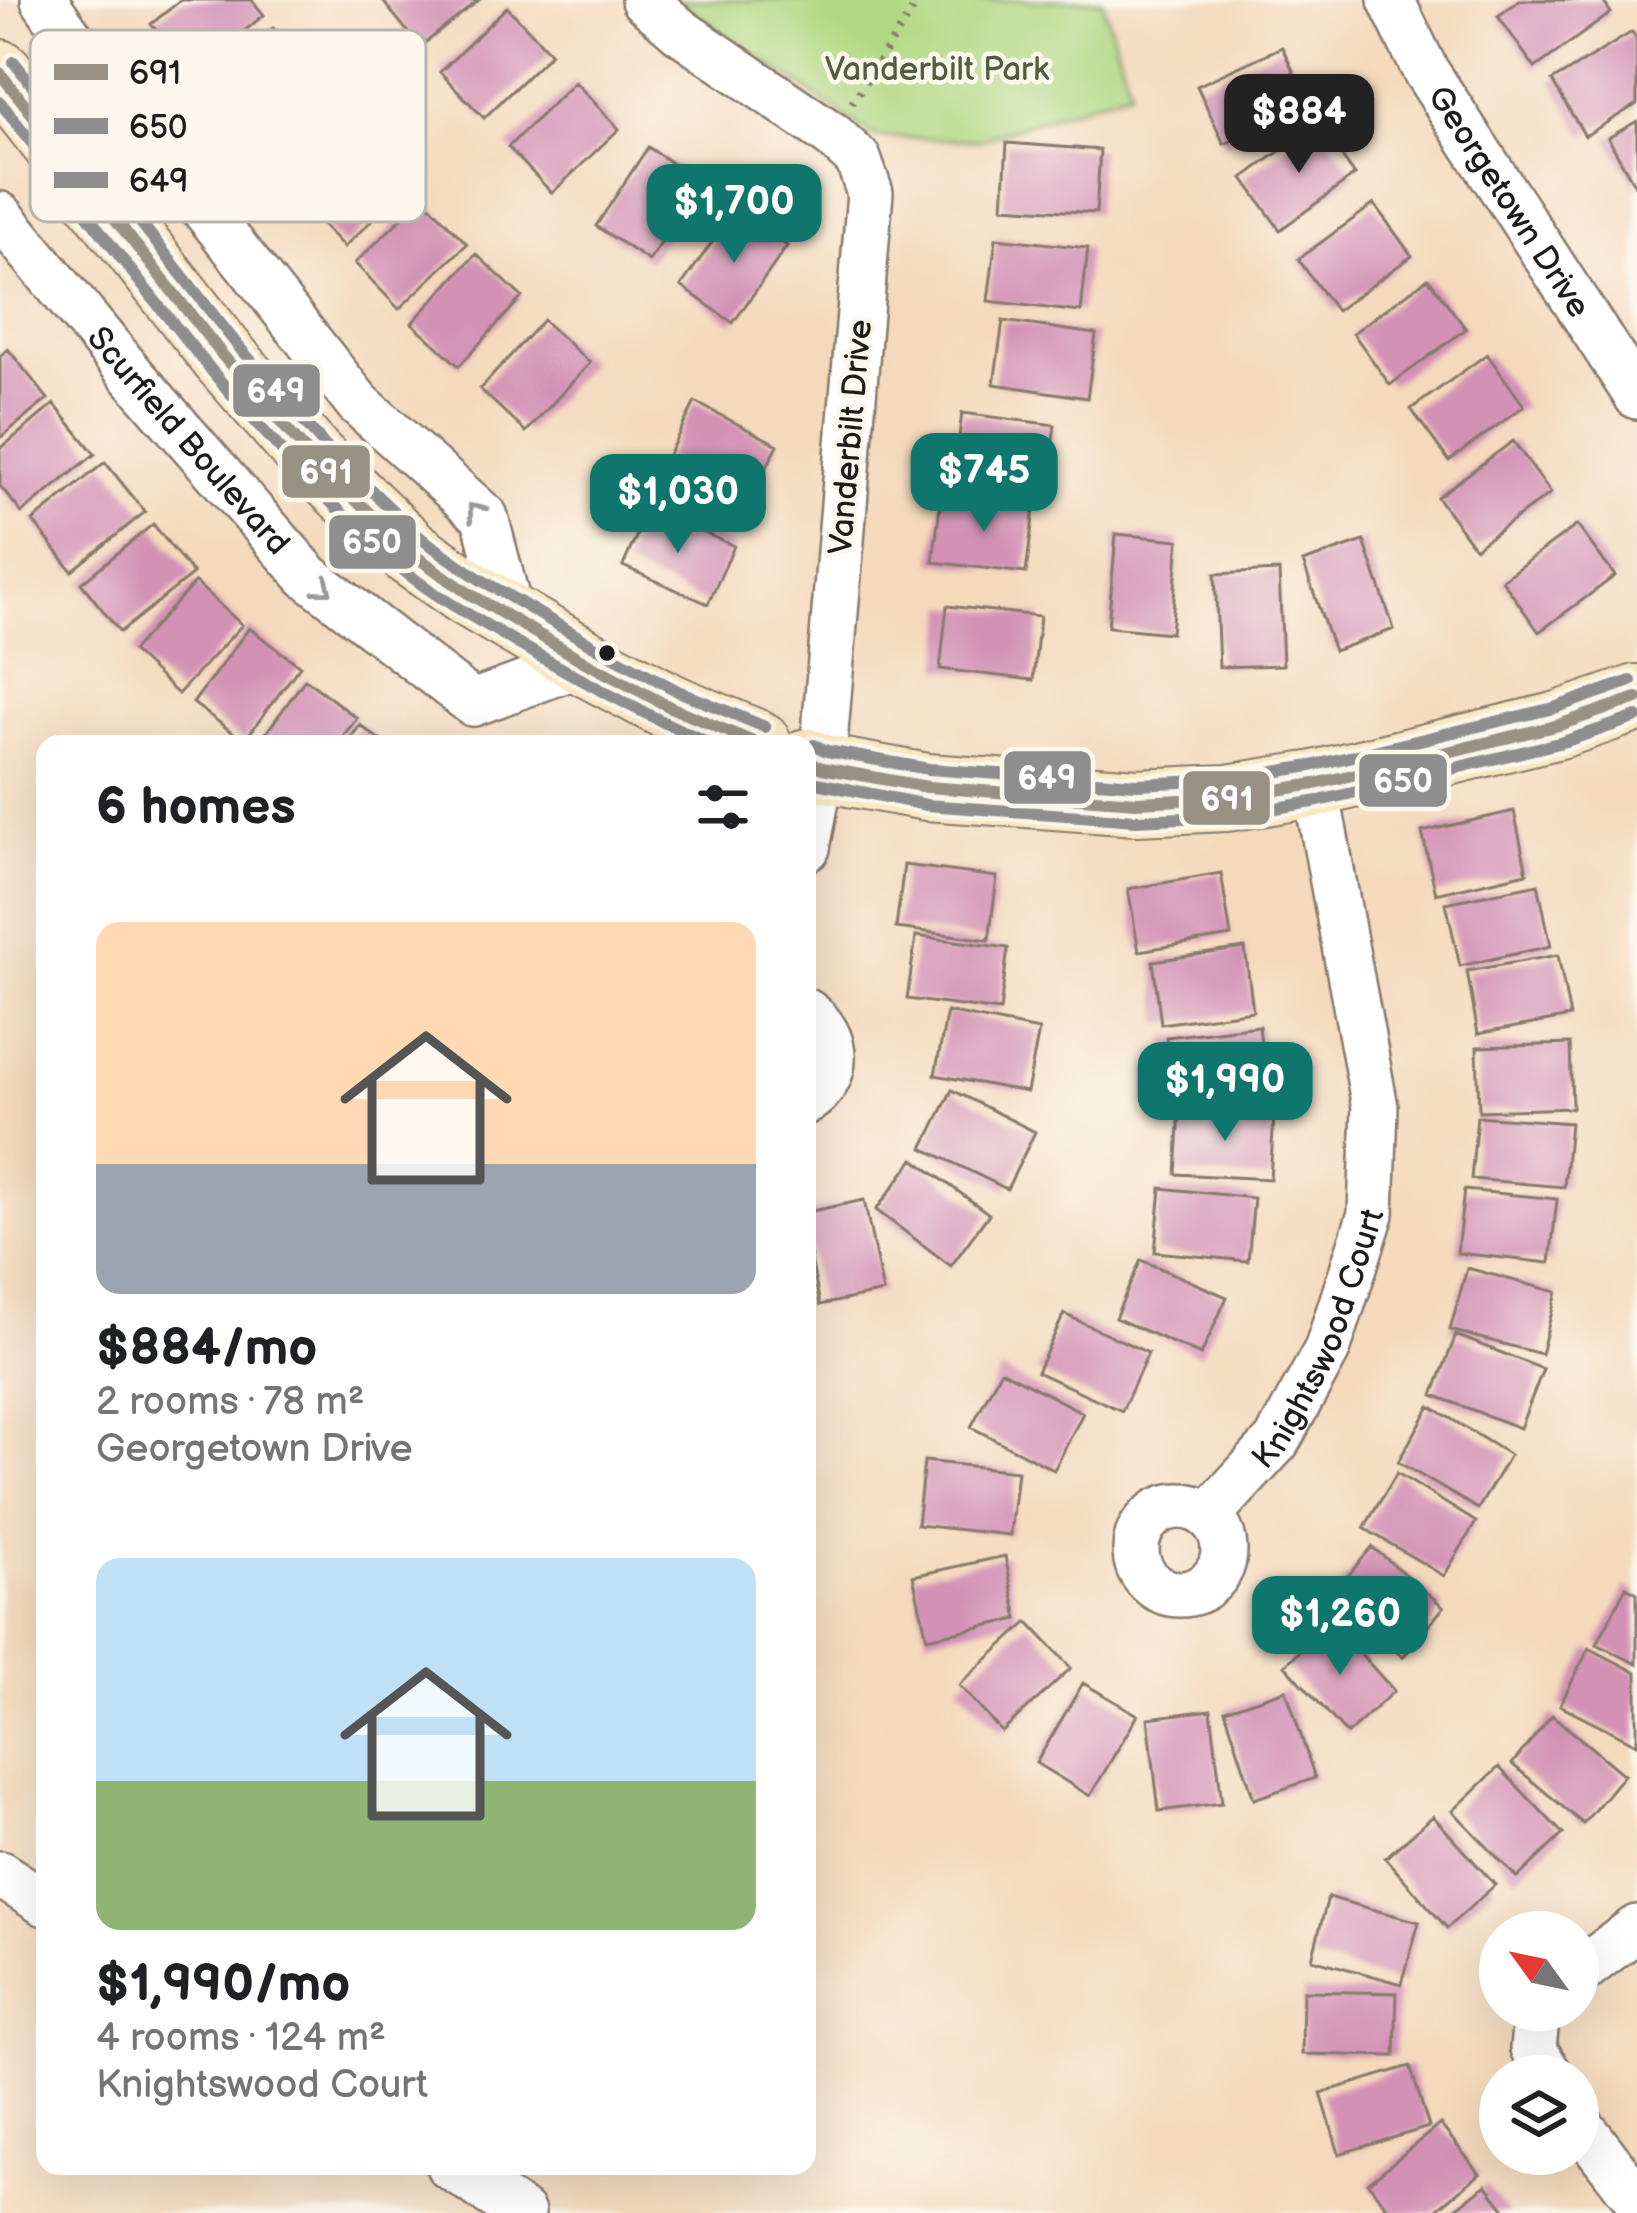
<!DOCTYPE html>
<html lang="en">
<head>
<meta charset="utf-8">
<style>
  :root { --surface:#fff; --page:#f2f2f2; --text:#202124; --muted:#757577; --accent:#0f766e }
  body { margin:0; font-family:"Balsamiq Sans",sans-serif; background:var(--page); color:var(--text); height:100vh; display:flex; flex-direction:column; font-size:45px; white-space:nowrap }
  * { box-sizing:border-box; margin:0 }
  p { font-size:39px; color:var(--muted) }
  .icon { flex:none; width:66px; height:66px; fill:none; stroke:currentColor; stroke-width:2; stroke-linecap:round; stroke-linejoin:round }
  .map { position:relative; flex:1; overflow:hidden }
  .side { position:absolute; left:36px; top:735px; width:780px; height:1440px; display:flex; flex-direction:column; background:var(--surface); border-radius:24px; box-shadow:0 12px 48px #0002 }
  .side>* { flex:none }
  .needle { width:78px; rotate:303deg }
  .controls { position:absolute; left:1479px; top:1911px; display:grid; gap:24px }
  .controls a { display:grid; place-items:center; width:120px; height:120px; border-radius:50%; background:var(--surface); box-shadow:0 12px 48px #0002; font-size:60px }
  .price { position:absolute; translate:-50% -102px; padding:0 27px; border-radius:24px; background:var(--accent); color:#fff; font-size:39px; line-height:78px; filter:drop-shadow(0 3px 6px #0008) }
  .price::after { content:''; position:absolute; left:50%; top:72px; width:36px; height:27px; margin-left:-18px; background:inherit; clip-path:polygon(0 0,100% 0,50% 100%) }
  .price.active { background:#222; color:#fff }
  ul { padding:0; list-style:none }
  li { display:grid; align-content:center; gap:24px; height:636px; padding:0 60px }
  li span { display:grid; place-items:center; height:372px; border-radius:24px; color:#555 }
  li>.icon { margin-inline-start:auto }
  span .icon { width:216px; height:216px; fill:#fffc; stroke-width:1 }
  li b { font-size:51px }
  h2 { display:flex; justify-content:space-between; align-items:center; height:144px; padding:0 60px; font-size:51px }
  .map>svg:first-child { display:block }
  .green { fill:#b1d984; stroke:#667a50; stroke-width:3 }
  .building { fill:#d391b6 }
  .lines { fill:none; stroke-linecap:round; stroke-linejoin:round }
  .street-casing { stroke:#887a6c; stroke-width:50 }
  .secondary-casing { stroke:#887a6c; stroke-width:70 }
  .path { stroke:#887a6c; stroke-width:8; stroke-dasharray:3 9; stroke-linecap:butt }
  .street { stroke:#fff; stroke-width:45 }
  .secondary { stroke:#fae7c3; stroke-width:66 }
  .bus-1-casing { stroke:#fbf7ec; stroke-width:21 }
  .bus-2-casing { stroke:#fbf7ec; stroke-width:21 }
  .bus-3-casing { stroke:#fbf7ec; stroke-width:21 }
  .bus-1 { stroke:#999183; stroke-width:12 }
  .bus-2 { stroke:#8e8e8e; stroke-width:12 }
  .bus-3 { stroke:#8e8e8e; stroke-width:12 }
  .oneway { stroke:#999 }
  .bus-dot { fill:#1c1c1c; stroke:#fbf7ec; stroke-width:4.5 }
  .labels { text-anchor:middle; stroke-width:9; stroke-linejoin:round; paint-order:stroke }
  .park-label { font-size:33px; fill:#505e40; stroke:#fbf7ec }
  .street-label { font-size:33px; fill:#1c1c1c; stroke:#fbf7ec }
  .key { fill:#fbf7ec; stroke:#b8b5ae; stroke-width:3 }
  .key-label { font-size:33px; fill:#1c1c1c }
  .line-badge { stroke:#fbf7ec; stroke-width:4.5 }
  .badge-label { font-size:33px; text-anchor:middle; font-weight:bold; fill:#fff }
</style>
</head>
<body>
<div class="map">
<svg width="1637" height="2213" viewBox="0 0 1637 2213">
  <rect width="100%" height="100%" fill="#fbf7ec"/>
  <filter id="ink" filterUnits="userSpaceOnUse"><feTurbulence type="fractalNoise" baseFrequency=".00833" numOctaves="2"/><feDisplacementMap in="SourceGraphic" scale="24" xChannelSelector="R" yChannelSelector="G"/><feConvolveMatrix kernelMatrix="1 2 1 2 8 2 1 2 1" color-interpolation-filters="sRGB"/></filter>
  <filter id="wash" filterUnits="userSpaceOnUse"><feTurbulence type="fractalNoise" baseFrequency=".004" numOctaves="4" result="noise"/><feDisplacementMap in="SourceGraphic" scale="48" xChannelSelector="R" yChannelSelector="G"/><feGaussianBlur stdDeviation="2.7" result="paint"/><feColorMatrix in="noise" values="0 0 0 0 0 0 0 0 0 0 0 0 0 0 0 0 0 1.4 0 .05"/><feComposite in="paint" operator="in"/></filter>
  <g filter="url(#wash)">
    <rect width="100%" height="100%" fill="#f4d9bc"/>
    <path class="green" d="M677,0h425l28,90 -152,50 -103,-3z"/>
    <g id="blocks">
      <path class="building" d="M181,0h71l12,15 -73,59 -40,-50z
        M382,0h97l-59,47z
        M1520,0h82l9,13 -76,55 -37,-52z
        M507,7l44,46 -67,65 -44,-46z
        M273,28l40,50 -72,59 -40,-50z
        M1632,32l5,8v64l-52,32 -33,-55z
        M1282,47l27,58 -85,39 -27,-58z
        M575,82l44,47 -67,64 -44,-46z
        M1637,121v68l-29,-51z
        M1318,123l37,52 -75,55 -37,-52z
        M369,136l43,46 -68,65 -44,-46z
        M1007,143l93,7 -4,63 -93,-6z
        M648,147l53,36 -52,78 -53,-35z
        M423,198l44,46 -68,65 -44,-46z
        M1374,204l38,52 -76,55 -38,-52z
        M735,210l52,36 -54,77 -52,-37z
        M996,238l92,10 -7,64 -93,-11z
        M476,254l46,43 -63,69 -47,-43z
        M1428,278l38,51 -76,56 -37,-52z
        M543,320l47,43 -64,69 -46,-43z
        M1003,321l93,13 -9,64 -93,-14z
        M8,349l40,50 -48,39v-82z
        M1487,354l37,52 -75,55 -38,-52z
        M695,402l83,43 -29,56 -83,-42z
        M54,404l41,50 -73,59 -22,-27v-37z
        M962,413l93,12 -9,63 -92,-12z
        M1513,441l38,52 -76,55 -38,-51z
        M105,462l40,50 -73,59 -39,-50z
        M941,498l93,11 -8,64 -93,-11z
        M649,508l85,38 -26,58 -85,-38z
        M153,524l40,50 -73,58 -39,-49z
        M1577,525l38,51 -76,56 -37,-52z
        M1116,534l63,6 -8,93 -63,-6z
        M1364,541l30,88 -60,22 -31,-89z
        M1279,571l4,94 -64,2 -4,-93z
        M195,582l47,43 -64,69 -46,-43z
        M947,606l93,10 -7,64 -93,-11z
        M249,628l51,38 -56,75 -51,-38z
        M305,679l52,39 -20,26h-79z
        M360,725l25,19h-39z
        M1514,811l13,62 -91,21 -14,-62z
        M904,865l93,12 -8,63 -93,-12z
        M1221,873l10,63 -92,15 -11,-62z
        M1538,884l13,62 -91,20 -14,-63z
        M916,936l92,12 -8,63 -93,-12z
        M1245,948l8,63 -92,13 -8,-63z
        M1558,955l12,62 -92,17 -11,-63z
        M947,1012l92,18 -12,62 -92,-17z
        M1259,1026l7,63 -92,11 -8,-63z
        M1570,1044l2,64 -93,3 -2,-64z
        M952,1090l83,42 -28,57 -84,-41z
        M1180,1110l94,5 -4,64 -94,-5z
        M1477,1116l93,7 -6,64 -93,-8z
        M914,1159l75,55 -38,52 -75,-56z
        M1161,1188l93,10 -6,63 -93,-9z
        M1464,1190l93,9 -7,64 -93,-10z
        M864,1200l19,92 -63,13 -13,-67v-26z
        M1141,1260l86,37 -26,58 -86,-37z
        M1467,1268l90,24 -16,62 -91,-24z
        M1064,1314l84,39 -26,58 -85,-39z
        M1456,1335l87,34 -23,59 -87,-33z
        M1001,1370l82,43 -29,57 -83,-43z
        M1430,1406l80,49 -32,54 -80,-47z
        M924,1461l93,10 -7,64 -93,-10z
        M1397,1473l79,49 -32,54 -80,-48z
        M1372,1547l72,60 -41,50 -72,-61z
        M1005,1556l13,63 -91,19 -14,-62z
        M1626,1587l11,6v71l-40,-20z
        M1028,1622l43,46 -69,64 -43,-47z
        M1332,1622l62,69 -47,43 -62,-69z
        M1589,1648l48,25v71l-77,-39z
        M1083,1683l55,32 -48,81 -54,-33z
        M1286,1690l29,88 -61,21 -29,-89z
        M1211,1710l11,93 -63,8 -11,-93z
        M1552,1715l72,60 -41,49 -71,-60z
        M1499,1767l64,67 -46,44 -64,-67z
        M1433,1816l62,69 -48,43 -62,-70z
        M1328,1897l91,25 -17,62 -90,-25z
        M1303,1991l94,2 -2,63 -93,-2z
        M1410,2066l19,61 -90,27 -18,-61z
        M1440,2124l40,50 -48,39h-40l-24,-30z
        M1486,2185l22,28h-58z"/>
    </g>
  </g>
  <g filter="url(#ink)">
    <use href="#blocks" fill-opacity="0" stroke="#887a6c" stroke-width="3"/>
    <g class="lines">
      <g class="street-casing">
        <g id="street">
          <path d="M44,0l41,59 273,344 127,114 27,103"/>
          <path d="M644,0l36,31 152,104 26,24 12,34 -48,575 -15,80"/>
          <path id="s1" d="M1391,0l34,70 212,326"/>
          <path id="s2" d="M0,215l132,160 176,201 165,127 112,-41"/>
          <path d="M807,1012c32,23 35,66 0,89"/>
          <circle cx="1180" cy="1550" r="44"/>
          <path id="s3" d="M1208,1516l69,-75 50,-91 44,-136 4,-107 -60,-323"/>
          <path d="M0,1874l45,29"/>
          <path d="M1578,1973l59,-45"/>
          <path d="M1537,2010l-4,38 17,28"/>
          <path d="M1578,2122l59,77"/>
          <path d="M449,2166l73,47"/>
        </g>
      </g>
      <g class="secondary-casing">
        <path id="secondary" d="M0,73l224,284 87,100 100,96 57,40 117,69 85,45 88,37
          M807,762l15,6 105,19 210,15 90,-4 88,-14 244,-59 78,-27"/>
      </g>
      <path class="path" d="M852,103l67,-103"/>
      <use href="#street" class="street"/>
      <use href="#secondary" class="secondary"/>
      <g class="bus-1-casing">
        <path id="bus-1" d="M0,73l224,284 87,100 100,96 57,40 117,69 85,45 88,37
          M807,762l15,6 105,19 210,15 90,-4 88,-14 244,-59 78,-27"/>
      </g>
      <g class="bus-2-casing">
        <path id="bus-2" d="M0,102c125,159 244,327 396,462 34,30 76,52 114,75 66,38 131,75 202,105
          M807,781l119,24 210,15 92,-4 91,-15 244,-59 74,-25"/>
      </g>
      <g class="bus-3-casing">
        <path id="bus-3" d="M14,62l224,284 86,99 98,94 56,39 116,68 84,45 87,36
          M814,745l13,6 102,18 208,15 88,-4 86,-14 243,-58 77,-27"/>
      </g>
      <use href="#bus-1" class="bus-1"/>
      <use href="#bus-2" class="bus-2"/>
      <use href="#bus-3" class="bus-3"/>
    </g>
    <defs><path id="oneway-chevron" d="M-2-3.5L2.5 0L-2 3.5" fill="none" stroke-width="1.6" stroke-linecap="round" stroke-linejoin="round" transform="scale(3)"/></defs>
    <g class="oneway">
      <use href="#oneway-chevron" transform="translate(475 511) rotate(-130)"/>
      <use href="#oneway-chevron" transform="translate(324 588) rotate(38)"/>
    </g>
  </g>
  <circle class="bus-dot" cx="607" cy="653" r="10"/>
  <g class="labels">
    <g class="park-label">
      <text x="937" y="80">Vanderbilt Park</text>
    </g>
    <g class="street-label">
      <text dy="12" stroke="none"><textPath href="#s1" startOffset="234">Georgetown Drive</textPath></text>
      <text transform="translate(849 437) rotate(-85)" y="12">Vanderbilt Drive</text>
      <text dy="12" stroke="none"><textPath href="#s2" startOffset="294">Scurfield Boulevard</textPath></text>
      <text dy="12" stroke="none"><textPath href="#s3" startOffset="213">Knightswood Court</textPath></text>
    </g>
  </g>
  <rect x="30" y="30" width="396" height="192" rx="18" class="key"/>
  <rect x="54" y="64" width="54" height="16" fill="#999183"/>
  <rect x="54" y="118" width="54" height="16" fill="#8e8e8e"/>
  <rect x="54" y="172" width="54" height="16" fill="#8e8e8e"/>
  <g class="key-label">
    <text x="129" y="84">691</text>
    <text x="129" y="138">650</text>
    <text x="129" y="192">649</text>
  </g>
  <g class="line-badge">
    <rect x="231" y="362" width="91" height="57" rx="12" fill="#8e8e8e"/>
    <rect x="280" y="443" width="92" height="57" rx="12" fill="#999183"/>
    <rect x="327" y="513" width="91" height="58" rx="12" fill="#8e8e8e"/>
    <rect x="1002" y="749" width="91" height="57" rx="12" fill="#8e8e8e"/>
    <rect x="1357" y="752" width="92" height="57" rx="12" fill="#8e8e8e"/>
    <rect x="1181" y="769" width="91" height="58" rx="12" fill="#999183"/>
  </g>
  <g class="badge-label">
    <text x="276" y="402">649</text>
    <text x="326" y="483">691</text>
    <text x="372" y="553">650</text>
    <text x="1047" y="789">649</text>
    <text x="1403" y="792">650</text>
    <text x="1227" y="810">691</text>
  </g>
</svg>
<div class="controls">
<a><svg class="needle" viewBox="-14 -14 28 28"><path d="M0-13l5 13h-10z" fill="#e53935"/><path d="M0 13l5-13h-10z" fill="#757577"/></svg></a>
<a><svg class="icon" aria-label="layers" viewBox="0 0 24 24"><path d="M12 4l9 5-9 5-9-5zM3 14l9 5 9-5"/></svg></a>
</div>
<b class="price active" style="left:1299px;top:176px">$884</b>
<b class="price" style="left:734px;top:266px">$1,700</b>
<b class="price" style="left:984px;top:535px">$745</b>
<b class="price" style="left:678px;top:556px">$1,030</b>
<b class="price" style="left:1225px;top:1144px">$1,990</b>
<b class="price" style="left:1340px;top:1678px">$1,260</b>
<section class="side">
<h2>6 homes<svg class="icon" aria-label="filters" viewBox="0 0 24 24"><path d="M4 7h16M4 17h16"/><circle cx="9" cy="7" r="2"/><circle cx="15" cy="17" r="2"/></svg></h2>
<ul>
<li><span style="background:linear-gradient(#ffd9b3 65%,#9aa5b1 0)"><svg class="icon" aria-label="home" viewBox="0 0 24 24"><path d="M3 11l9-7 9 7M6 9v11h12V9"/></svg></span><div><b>$884/mo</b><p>2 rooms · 78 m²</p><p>Georgetown Drive</p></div></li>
<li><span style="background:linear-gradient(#bfe0f5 60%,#8fb573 0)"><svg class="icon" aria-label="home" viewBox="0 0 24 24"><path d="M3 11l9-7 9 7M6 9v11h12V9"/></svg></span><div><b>$1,990/mo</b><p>4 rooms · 124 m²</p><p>Knightswood Court</p></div></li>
</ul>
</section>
</div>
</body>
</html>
